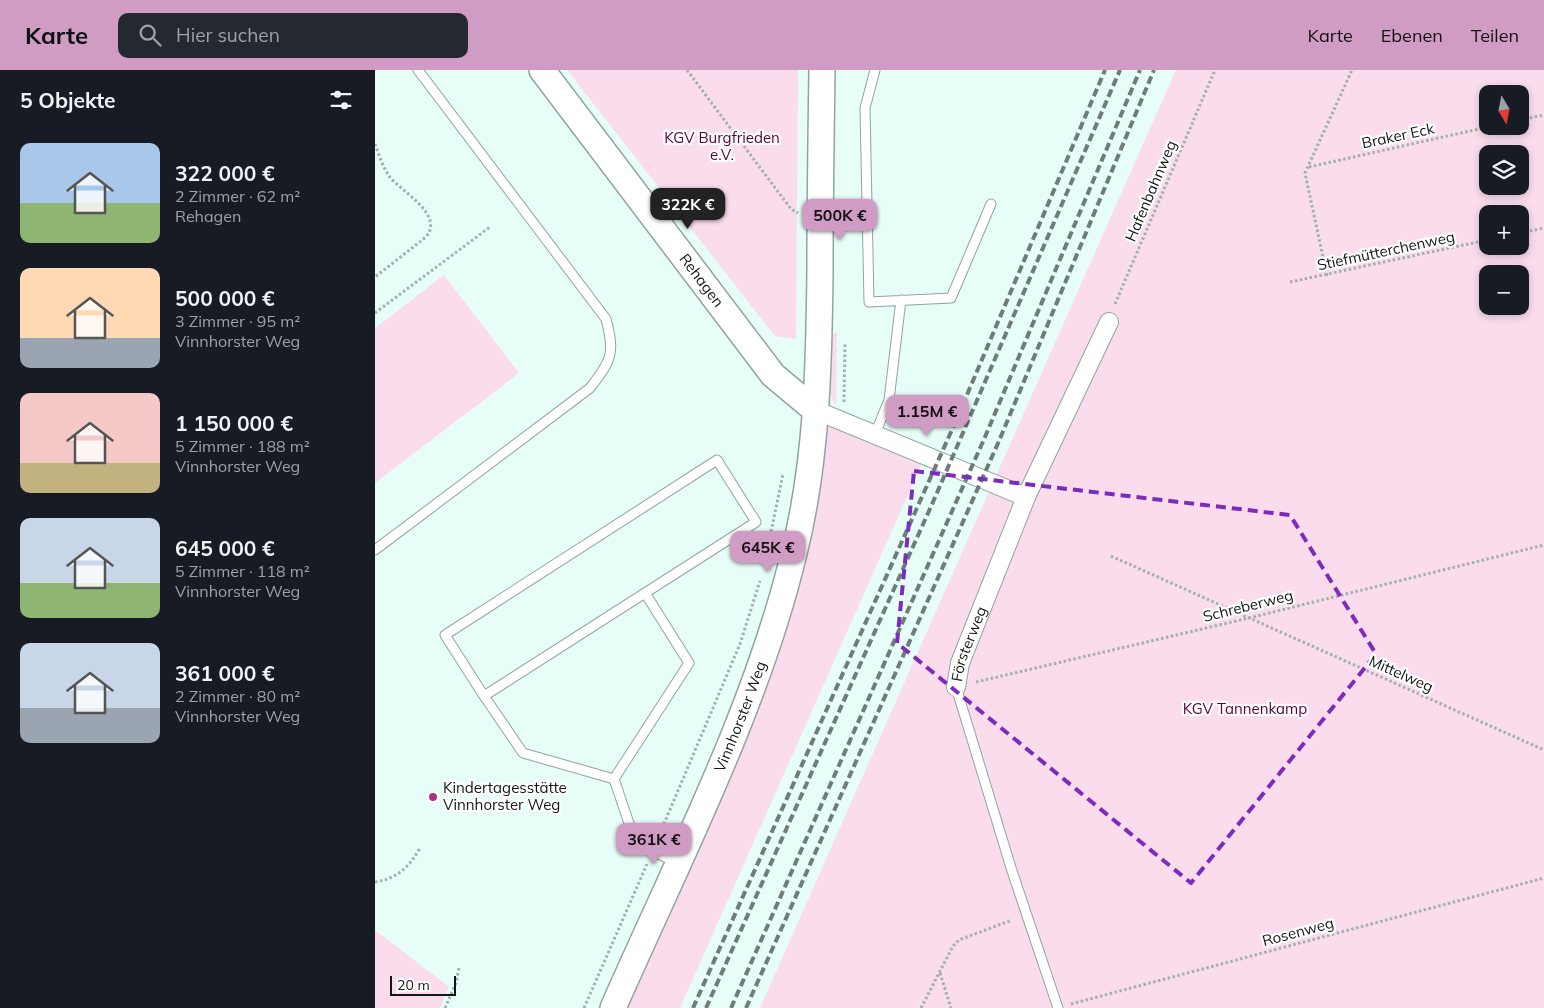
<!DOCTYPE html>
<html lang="de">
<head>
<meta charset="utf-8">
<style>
  :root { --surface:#171b24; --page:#242831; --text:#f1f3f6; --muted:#9ea1a6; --accent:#d19cc4 }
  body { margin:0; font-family:Mulish,sans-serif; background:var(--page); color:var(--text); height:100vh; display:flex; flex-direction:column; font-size:19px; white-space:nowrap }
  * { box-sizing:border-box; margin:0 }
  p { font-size:16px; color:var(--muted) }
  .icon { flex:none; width:28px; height:28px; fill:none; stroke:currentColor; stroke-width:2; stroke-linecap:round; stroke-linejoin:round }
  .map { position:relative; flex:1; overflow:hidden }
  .drawer { display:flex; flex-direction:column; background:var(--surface); width:375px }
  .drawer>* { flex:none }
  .needle { width:32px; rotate:170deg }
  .controls { position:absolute; left:1104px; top:15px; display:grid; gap:10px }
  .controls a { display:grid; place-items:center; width:50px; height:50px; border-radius:10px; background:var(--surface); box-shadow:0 2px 8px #0003; font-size:25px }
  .scale { position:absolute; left:15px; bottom:12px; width:66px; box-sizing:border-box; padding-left:5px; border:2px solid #111816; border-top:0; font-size:14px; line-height:18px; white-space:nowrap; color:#111816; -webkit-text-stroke:4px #fff; paint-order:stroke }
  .price { position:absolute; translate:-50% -42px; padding:0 11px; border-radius:10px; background:var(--accent); color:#111; font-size:16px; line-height:32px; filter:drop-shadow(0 1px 2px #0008) }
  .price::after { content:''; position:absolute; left:50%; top:30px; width:15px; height:11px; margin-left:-8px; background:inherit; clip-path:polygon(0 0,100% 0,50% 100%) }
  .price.current { background:#222; color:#fff }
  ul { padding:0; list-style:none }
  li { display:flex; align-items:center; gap:15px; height:125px; padding:0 20px }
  li span { display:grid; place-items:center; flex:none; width:140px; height:100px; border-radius:10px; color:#555 }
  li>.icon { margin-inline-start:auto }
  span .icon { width:60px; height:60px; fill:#fffc; stroke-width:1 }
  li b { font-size:21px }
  h2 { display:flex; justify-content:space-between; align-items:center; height:60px; padding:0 20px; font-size:21px }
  header { display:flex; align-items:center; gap:30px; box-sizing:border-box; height:70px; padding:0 25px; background:var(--accent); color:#111 }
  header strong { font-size:24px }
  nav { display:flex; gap:28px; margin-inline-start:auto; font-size:18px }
  .search { width:350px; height:45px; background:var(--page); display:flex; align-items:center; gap:12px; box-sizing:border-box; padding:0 18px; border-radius:10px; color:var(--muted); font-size:19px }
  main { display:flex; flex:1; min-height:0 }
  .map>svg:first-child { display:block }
  .green { fill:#fadced; fill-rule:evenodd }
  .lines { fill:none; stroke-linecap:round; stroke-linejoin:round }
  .lane-casing { stroke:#90a5a0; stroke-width:11 }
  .street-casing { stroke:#90a5a0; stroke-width:20 }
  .secondary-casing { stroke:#90a5a0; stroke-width:28 }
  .path { stroke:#a0b1ad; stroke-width:3; stroke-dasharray:2.5 2.5; stroke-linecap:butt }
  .lane { stroke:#fff; stroke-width:9 }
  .street { stroke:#fff; stroke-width:18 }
  .secondary { stroke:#fff; stroke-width:25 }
  .rail { stroke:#6f7d79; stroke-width:4; stroke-dasharray:8 4; stroke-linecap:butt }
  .marked { fill:none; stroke:#7b2cbf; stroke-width:4; stroke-dasharray:10 6; stroke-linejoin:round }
  .poi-dot { fill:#aa3186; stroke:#fff; stroke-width:2 }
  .labels { text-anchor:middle; stroke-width:4.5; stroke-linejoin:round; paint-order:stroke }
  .street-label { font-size:15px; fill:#111816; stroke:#fff }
  .park-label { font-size:15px; fill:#560140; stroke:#fff }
  .poi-label { font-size:15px; fill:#111816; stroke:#fff; text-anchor:start }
</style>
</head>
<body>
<header>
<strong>Karte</strong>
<div class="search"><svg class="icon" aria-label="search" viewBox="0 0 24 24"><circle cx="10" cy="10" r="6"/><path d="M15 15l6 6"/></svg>Hier suchen</div>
<nav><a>Karte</a><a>Ebenen</a><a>Teilen</a></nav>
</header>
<main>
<section class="drawer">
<h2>5 Objekte<svg class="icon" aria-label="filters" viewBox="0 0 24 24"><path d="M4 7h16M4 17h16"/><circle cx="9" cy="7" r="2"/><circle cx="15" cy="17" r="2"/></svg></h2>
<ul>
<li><span style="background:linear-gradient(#a9c7e8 60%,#8fb573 0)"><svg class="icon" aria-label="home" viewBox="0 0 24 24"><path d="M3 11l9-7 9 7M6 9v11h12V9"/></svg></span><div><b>322 000 €</b><p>2 Zimmer · 62 m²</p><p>Rehagen</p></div></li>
<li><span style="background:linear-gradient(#ffd9b3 70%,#9aa5b1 0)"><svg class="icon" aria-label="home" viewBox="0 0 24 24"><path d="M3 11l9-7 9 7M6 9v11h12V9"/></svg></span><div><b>500 000 €</b><p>3 Zimmer · 95 m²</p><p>Vinnhorster Weg</p></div></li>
<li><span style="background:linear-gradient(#f6c9c9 70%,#c2b280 0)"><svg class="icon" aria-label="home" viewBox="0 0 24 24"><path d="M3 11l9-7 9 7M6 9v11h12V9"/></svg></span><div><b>1 150 000 €</b><p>5 Zimmer · 188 m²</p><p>Vinnhorster Weg</p></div></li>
<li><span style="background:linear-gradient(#c9d6e8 65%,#8fb573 0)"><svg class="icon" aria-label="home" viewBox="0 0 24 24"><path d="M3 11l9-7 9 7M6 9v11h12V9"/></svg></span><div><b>645 000 €</b><p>5 Zimmer · 118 m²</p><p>Vinnhorster Weg</p></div></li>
<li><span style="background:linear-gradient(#c9d6e8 65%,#9aa5b1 0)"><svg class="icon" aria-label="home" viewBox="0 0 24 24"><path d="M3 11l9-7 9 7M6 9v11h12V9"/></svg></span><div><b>361 000 €</b><p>2 Zimmer · 80 m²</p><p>Vinnhorster Weg</p></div></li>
</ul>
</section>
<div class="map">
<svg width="1169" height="938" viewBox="0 0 1169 938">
  <rect width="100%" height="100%" fill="#e7fdf7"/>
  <path class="green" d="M192,0h231l-2,269 -21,-3z
    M801,0h368v938h-784zM1112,24h33v32h-33zM1112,84h33v32h-33zM1112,144h33v32h-33zM1112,204h33v32h-33z
    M69,205l75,98 -144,110v-155z
    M462,262l-1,74 -7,-14v-56z
    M440,340l111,44 -246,554h-67l147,-341z
    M0,860l74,57 -9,21h-65z"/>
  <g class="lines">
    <g class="lane-casing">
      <path id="lane" d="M500,0l-10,38 4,194 82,-4 40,-94
        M500,364l14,-34 12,-100
        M342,390l39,62 -272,174 -39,-61z
        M0,480l215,-162c22,-28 25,-35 16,-69l-188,-249
        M581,617l56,184 46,137
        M109,626l39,57 91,26
        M239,709l75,-116 -44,-70
        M239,709l22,65 40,18"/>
    </g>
    <g class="street-casing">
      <g id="street">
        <path d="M440,340l211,87"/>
        <path id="s1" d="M581,617l4,-24 66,-166 83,-175"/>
      </g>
    </g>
    <g class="secondary-casing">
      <g id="secondary">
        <path id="s2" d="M167,0l231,305 42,35"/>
        <path id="s3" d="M238,938c64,-146 144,-300 181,-455 23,-91 25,-188 26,-282 0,-67 1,-134 2,-201"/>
      </g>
    </g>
    <path class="path" d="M312,0l104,139 7,4
      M1145,50l24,-5
      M0,74c4,11 8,23 14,32 11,15 56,38 37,61l-51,40
      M934,97l183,-41
      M1145,163l24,-5
      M952,206l-22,-103 47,-103
      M915,212l197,-42
      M740,234l100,-234
      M0,243l115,-86
      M469,332l1,-59
      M736,486l433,194
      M390,491l18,-87
      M601,612l273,-64 295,-73
      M283,768l82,-194 20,-63
      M0,812c22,-3 35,-16 45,-34
      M565,903l11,35
      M696,934l473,-126
      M70,938l11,-25 3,-15
      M209,938l63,-144
      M546,938l32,-62 6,-6 53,-20"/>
    <use href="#lane" class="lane"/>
    <use href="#street" class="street"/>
    <use href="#secondary" class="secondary"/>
    <path class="rail" d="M318,938l262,-585 150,-353
      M331,938l227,-506 187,-432
      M356,938l254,-571 155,-367
      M371,938l253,-567 155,-371"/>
  </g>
  <path class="marked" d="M539,401l376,44 86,139 -185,229 -294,-240z"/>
  <circle class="poi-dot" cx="58" cy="727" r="5"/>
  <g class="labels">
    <g class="street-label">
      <text transform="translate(1023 66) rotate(-12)" y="5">Braker Eck</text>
      <text transform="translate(776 121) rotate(-67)" y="5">Hafenbahnweg</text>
      <text transform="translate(1011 181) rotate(-12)" y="5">Stiefmütterchenweg</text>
      <text dy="5" stroke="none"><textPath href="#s2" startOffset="264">Rehagen</textPath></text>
      <text transform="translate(873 536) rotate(-14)" y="5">Schreberweg</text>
      <text dy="5" stroke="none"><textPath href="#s1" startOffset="45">Försterweg</textPath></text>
      <text transform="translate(1026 604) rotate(24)" y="5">Mittelweg</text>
      <text dy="5" stroke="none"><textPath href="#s3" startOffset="318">Vinnhorster Weg</textPath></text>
      <text transform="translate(923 862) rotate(-15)" y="5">Rosenweg</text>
    </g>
    <g class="park-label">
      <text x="347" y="73">KGV Burgfrieden<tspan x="347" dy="17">e.V.</tspan></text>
      <text x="870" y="644">KGV Tannenkamp</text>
    </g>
    <g class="poi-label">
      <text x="68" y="723">Kindertagesstätte<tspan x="68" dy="17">Vinnhorster Weg</tspan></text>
    </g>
  </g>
</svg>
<div class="controls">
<a><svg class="needle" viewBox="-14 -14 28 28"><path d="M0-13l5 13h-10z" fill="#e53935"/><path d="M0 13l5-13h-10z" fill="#9ea1a6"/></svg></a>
<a><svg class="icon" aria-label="layers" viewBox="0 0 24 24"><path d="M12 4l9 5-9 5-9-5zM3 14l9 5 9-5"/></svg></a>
<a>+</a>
<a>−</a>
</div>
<div class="scale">20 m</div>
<b class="price current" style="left:313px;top:160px">322K €</b>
<b class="price" style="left:465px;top:171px">500K €</b>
<b class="price" style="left:552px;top:367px">1.15M €</b>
<b class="price" style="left:393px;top:503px">645K €</b>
<b class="price" style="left:279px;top:795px">361K €</b>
</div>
</main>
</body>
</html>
